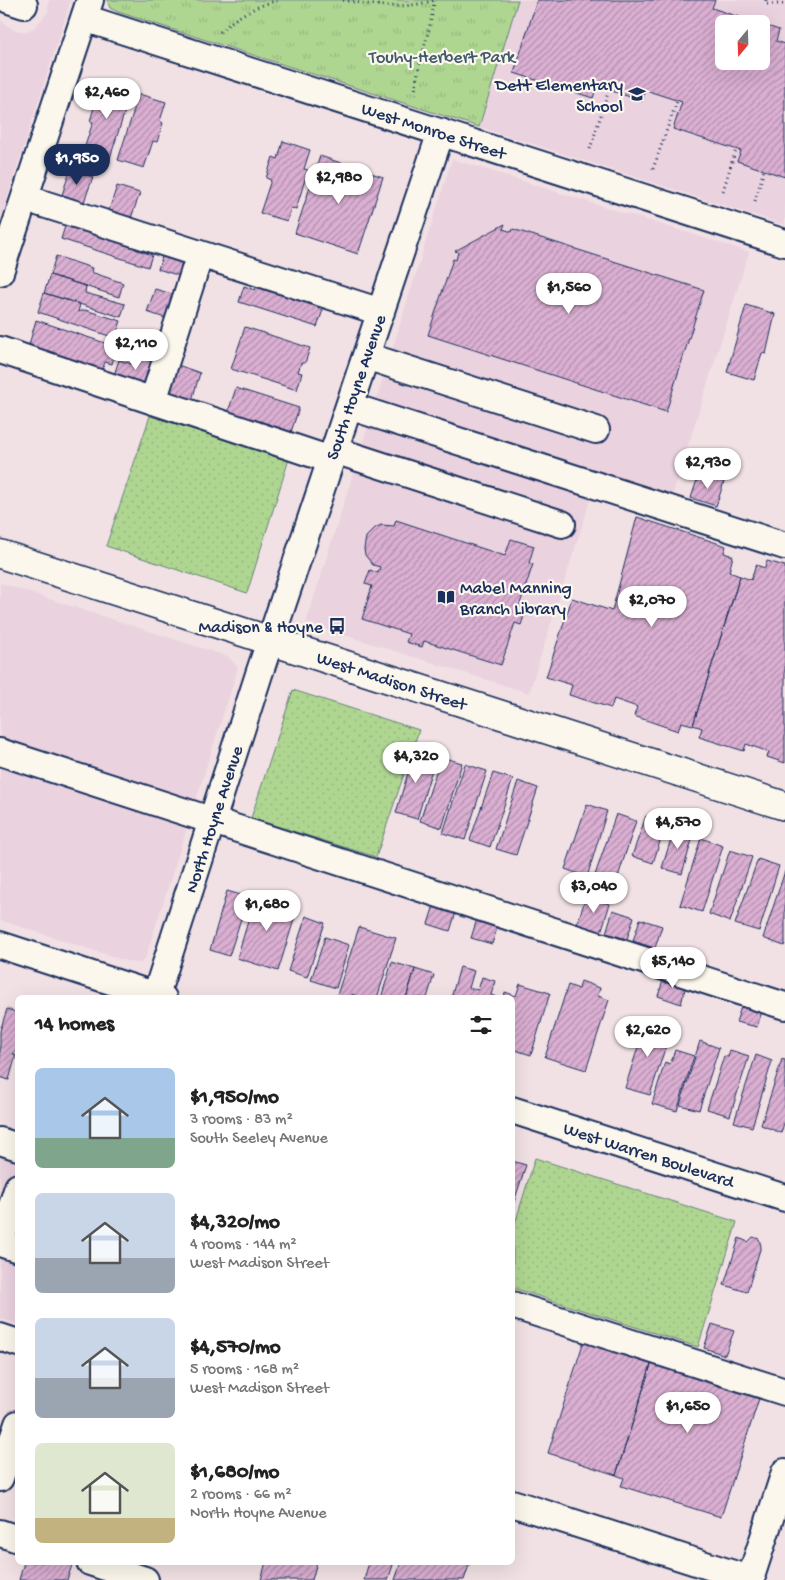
<!DOCTYPE html>
<html lang="en">
<head>
<meta charset="utf-8">
<style>
  :root { --surface:#fff; --page:#f2f2f2; --text:#222; --muted:#767676; --accent:#1b2f5e }
  body { margin:0; font-family:"Gochi Hand",sans-serif; background:var(--page); color:var(--text); height:100vh; display:flex; flex-direction:column; font-size:19px; white-space:nowrap }
  * { box-sizing:border-box; margin:0 }
  p { font-size:16px; color:var(--muted) }
  .icon { flex:none; width:28px; height:28px; fill:none; stroke:currentColor; stroke-width:2; stroke-linecap:round; stroke-linejoin:round }
  .map { position:relative; flex:1; overflow:hidden }
  .sheet { position:absolute; left:15px; top:995px; width:500px; height:570px; display:flex; flex-direction:column; background:var(--surface); border-radius:8px; box-shadow:0 5px 20px #0002 }
  .sheet>* { flex:none }
  .needle { width:32px; rotate:199deg }
  .fabs { position:absolute; left:715px; top:15px; display:grid; gap:10px }
  .fabs a { display:grid; place-items:center; width:55px; height:55px; border-radius:8px; background:var(--surface); box-shadow:0 5px 20px #0002; font-size:25px }
  .price { position:absolute; translate:-50% -42px; padding:0 11px; border-radius:18px; background:#fff; color:#222; font-size:16px; line-height:32px; filter:drop-shadow(0 1px 2px #0008) }
  .price::after { content:''; position:absolute; left:50%; top:30px; width:15px; height:11px; margin-left:-8px; background:inherit; clip-path:polygon(0 0,100% 0,50% 100%) }
  .price.on { background:var(--accent); color:#fff }
  ul { padding:0; list-style:none }
  li { display:flex; align-items:center; gap:15px; height:125px; padding:0 20px }
  li span { display:grid; place-items:center; flex:none; width:140px; height:100px; border-radius:8px; color:#555 }
  li>.icon { margin-inline-start:auto }
  span .icon { width:60px; height:60px; fill:#fffc; stroke-width:1 }
  li b { font-size:21px }
  h2 { display:flex; justify-content:space-between; align-items:center; height:60px; padding:0 20px; font-size:21px }
  .map>svg:first-child { display:block }
  .built { fill:#ead2df; fill-rule:evenodd }
  .grass { fill:url(#grass-dots); stroke:#658278 }
  .park { fill:url(#park-tufts); stroke:#658278 }
  .building { fill:url(#building-hatch); stroke:#1b2f5e }
  .lines { fill:none; stroke-linecap:round; stroke-linejoin:round }
  .minor-casing { stroke:#1b2f5e; stroke-width:30 }
  .major-casing { stroke:#1b2f5e; stroke-width:31 }
  .path { stroke:#1b2f5e; stroke-width:3; stroke-dasharray:1 4; stroke-linecap:butt }
  .minor { stroke:#fbf7ec; stroke-width:26 }
  .major { stroke:#fbf7ec; stroke-width:28 }
  .labels { text-anchor:middle; stroke-width:4.5; stroke-linejoin:round; paint-order:stroke }
  .park-label { font-size:18px; fill:#40596b; stroke:#fbf7ec }
  .poi-label { font-size:18px; fill:#1b2f5e; stroke:#fbf7ec; text-anchor:end }
  .street-label { font-size:18px; fill:#1b2f5e; stroke:#fbf7ec }
</style>
</head>
<body>
<div class="map">
<svg width="785" height="1580" viewBox="0 0 785 1580">
  <defs>
    <pattern id="grass-dots" width="8" height="8" patternUnits="userSpaceOnUse" patternTransform="scale(1.25)"><rect width="8" height="8" fill="#afd691"/><path d="M2 2h.1M6 6h.1" fill="none" stroke="#96b87f" stroke-width="1.8" stroke-linecap="round"/></pattern>
    <pattern id="park-tufts" width="24" height="20" patternUnits="userSpaceOnUse" patternTransform="scale(1.25)"><rect width="24" height="20" fill="#afd691"/><path d="M3 7l-1-3M5 7V3M7 7l1-3M15 17l-1-3M17 17v-4M19 17l1-3" fill="none" stroke="#96b87f"/></pattern>
    <pattern id="building-hatch" width="6" height="6" patternUnits="userSpaceOnUse" patternTransform="scale(1.25)"><rect width="6" height="6" fill="#dbafd2"/><path d="M-1 1l2-2M0 6l6-6M5 7l2-2" fill="none" stroke="#b18fae"/></pattern>
  </defs>
  <rect width="100%" height="100%" fill="#f1e1e4"/>
  <filter id="ink" filterUnits="userSpaceOnUse"><feTurbulence type="fractalNoise" baseFrequency=".02" numOctaves="2"/><feDisplacementMap in="SourceGraphic" scale="10" xChannelSelector="R" yChannelSelector="G"/><feConvolveMatrix kernelMatrix="1 2 1 2 8 2 1 2 1" color-interpolation-filters="sRGB"/></filter>
  <g filter="url(#ink)">
    <path class="built" d="M49,0h22l-71,220v-200l14,10 11,2 9,-4 14,-16z
      M518,0h267v225l-306,-98zM724,24h37v37h-37z
      M452,159l297,93 -81,257 -73,-24 -66,208 -223,-70z
      M0,583l229,74 9,11 -93,291 -5,4h-7l-133,-43z
      M0,1141l17,6v177l-17,-6z"/>
    <path class="grass" d="M150,416l139,43 -42,134 -141,-47z
      M293,690l126,40 -43,127 -125,-39z
      M535,1158l202,64 -39,125 -185,-59v-58z"/>
    <path class="park" d="M107,0h411l-39,127 -361,-115 -8,-4z"/>
    <path class="building" d="M537,0h178l-3,8 48,16h-36v37h37v-37l18,6 -3,11 9,3v133l-48,-16 4,-10 -68,-22 9,-27 -37,-12 -3,11 -45,-15 -4,12 -79,-25z
      M106,83l25,9 -21,66 -26,-9 9,-27 -3,-1 6,-20 3,1z
      M139,94l27,8 -6,19 3,2 -6,19 -4,-1 -9,27 -26,-8z
      M283,141l27,9 -6,19 4,1 -12,39 -5,-1 -4,13 -27,-8 11,-33 -5,-2 7,-21 5,2z
      M320,156l63,21 -25,77 -63,-21z
      M70,170l23,7 -9,25 -22,-7z
      M117,186l23,7 -9,25 -22,-8z
      M67,220l71,22 -3,7 17,6 -4,12 -87,-28z
      M505,224l-2,5 9,3 1,-3 191,61 -38,122 -238,-77 25,-76 3,1 2,-8 -3,-1z
      M164,251l22,7 -6,18 -22,-7z
      M56,256l36,12 -1,4 32,11 -4,14 -69,-22z
      M50,275l36,11 -1,7 40,11 -4,13 -77,-24z
      M258,283l62,20 -2,6 5,1 -6,17 -78,-25 5,-16 11,4z
      M155,289l24,7 -8,24 -24,-8z
      M44,293l36,11 -2,8 7,-2 36,11 -6,17 -77,-26z
      M746,305l29,9 -9,40 -4,-1 -8,27 -27,-8z
      M36,320l81,27 -5,17 -7,-2 -5,14 -73,-24z
      M245,327l65,21 -5,15h-4l-3,9 4,1 -5,17 -66,-21z
      M136,353l19,6 -7,30 -35,-11 6,-18 13,4z
      M175,364l25,9 -8,27 -26,-8z
      M236,388l63,20 -8,24 -63,-20z
      M699,474l25,8 -8,24 -25,-8z
      M637,517l89,29 -2,7 9,3 -4,16 11,4 -47,149 -12,-3 -3,9 -44,-15 3,-9 -23,-8 -3,9 -42,-13 3,-10 -26,-8 26,-79 40,13z
      M396,520l109,36 6,-17 23,7 -5,17 4,1 -14,43 7,3 -5,15 -6,-2 -14,42 -77,-24 -2,6 -16,-5 3,-8 -47,-15 10,-33 -7,-2 5,-14 8,3 2,-6 -7,-2 -8,-10 -1,-6 2,-12 9,-9 6,-3 13,1z
      M767,561l18,5v197l-18,-6 2,-5 -23,-8 -2,7 -45,-14 3,-9 -9,-3 47,-149 11,4 5,-15 9,3z
      M415,749l21,7 -19,63 -21,-6z
      M441,757l21,6 -20,65 -22,-7z
      M465,764l22,7 -22,69 -22,-7z
      M493,773l20,6 -23,68 -20,-7z
      M518,781l20,7 -22,67 -20,-6z
      M587,804l20,7 -20,66 -22,-8z
      M616,814l20,7 -21,65 -21,-8z
      M646,816l20,7 -13,40 -21,-7z
      M675,826l19,7 -12,41 -20,-6z
      M701,838l22,8 -21,66 -22,-7z
      M730,850l22,7 -22,65 -21,-8z
      M758,859l21,7 -20,65 -24,-7z
      M785,871v73l-1,2 -21,-8z
      M227,891l21,6 -19,59 -19,-6z
      M256,895l15,5 2,-4 11,3 -1,4 15,4 -20,64 -41,-13z
      M586,897l24,7 -9,28 -24,-8z
      M435,902l22,7 -7,22 -22,-7z
      M613,910l21,7 -7,22 -21,-6z
      M306,916l19,7 -18,54 -19,-6z
      M478,916l21,6 -7,22 -21,-6z
      M640,919l22,7 -7,22 -22,-7z
      M359,927l37,11 -19,60h-17l-8,-4 -1,4h-6l-8,-3z
      M325,937l24,8 -13,43 -25,-8z
      M392,962l23,7 -9,29h-25z
      M460,967l14,4 -5,17 9,2 4,-13 13,4 -4,14 8,3h-48z
      M415,969l19,6 -7,23h-21z
      M665,974l22,7 -6,23 -23,-8z
      M581,981l19,7 -2,8 11,4 -23,70 -41,-13 23,-72 11,4z
      M520,984l30,9 -19,62 -19,-6v-51h-8l1,-6 11,4z
      M744,998l20,7 -7,22 -21,-5z
      M7,1009l11,4v35l-5,6 3,1 -7,25 -9,-3v-46z
      M657,1022l15,5 -22,68 -25,-7 20,-63 10,3z
      M700,1041l19,7 -20,62 -19,-5z
      M675,1050l19,6 -17,55 -25,-7 13,-42 5,2z
      M730,1050l19,6 -19,60 -23,-7 17,-53 4,1z
      M756,1055l16,6 -20,66 -18,-5z
      M782,1059l3,1v60l-4,13 -20,-8z
      M512,1161l14,4 -14,43z
      M753,1237l6,2 2,7 -14,46 -23,-7 15,-47 9,4z
      M712,1324l22,7 -9,24 -21,-7z
      M587,1331l68,21 -39,123 -68,-22z
      M655,1352l108,34 -42,131 -100,-31 3,-8 -8,-3z
      M24,1562h39l9,3 -5,15h-48z
      M266,1562h51l-5,18h-51z
      M369,1562h25l-6,18h-24z
      M401,1562h69l-6,18h-69z"/>
    <g class="lines">
      <g class="minor-casing">
        <path id="minor" d="M9,0l15,5
          M84,18l701,225
          M25,198l356,114
          M0,272l90,-272
          M0,350l331,110
          M366,356l230,74
          M153,401l47,-147
          M349,406l436,140
          M334,450l228,74
          M0,752l785,254
          M0,945l163,53
          M155,998l104,-324 182,-542
          M512,1110l273,88
          M0,1141l18,6
          M18,1187l-18,56 18,6
          M512,1305l273,87
          M0,1337l18,6
          M0,1478l18,-54
          M512,1503l240,77
          M0,1533l18,6
          M90,1562l55,18
          M750,1580l35,-108"/>
      </g>
      <g class="major-casing">
        <path id="major" d="M0,554l785,252"/>
      </g>
      <path class="path" d="M343,0c32,6 60,10 92,0
        M766,0v4h19
        M220,32c16,-16 37,-27 60,-32
        M415,94c2,-32 16,-61 19,-93
        M590,149l19,-59
        M653,169l24,-68
        M723,191l13,-42
        M755,201l9,-31"/>
      <use href="#minor" class="minor"/>
      <use href="#major" class="major"/>
    </g>
  </g>
  <defs>
    <g id="school-bare" transform="scale(1.35)"><path d="M0-5L7-2L0 1L-7-2ZM-4 1L0 2.5L4 1V4Q0 6-4 4Z" fill="#1b2f5e" stroke="#fbf7ec" stroke-width="2.5" paint-order="stroke"/></g>
    <g id="library-bare" transform="scale(1.35)"><path d="M-6-4Q-3-5.5-.7-3.5V5Q-3 3-6 4ZM6-4Q3-5.5 .7-3.5V5Q3 3 6 4Z" fill="#1b2f5e" stroke="#fbf7ec" stroke-width="2.5" paint-order="stroke"/></g>
    <g id="bus-bare" transform="scale(1.35)"><path d="M-5-6H5V4H4V6H2V4H-2V6H-4V4H-5ZM-3.5-4V0h7V-4ZM-3.5 1.2v1.5H-2V1.2ZM2 1.2v1.5H3.5V1.2Z" fill="#1b2f5e" stroke="#fbf7ec" stroke-width="2.5" paint-order="stroke"/></g>
  </defs>
  <g fill-rule="evenodd">
    <use href="#school-bare" x="637" y="94"/>
    <use href="#library-bare" x="446" y="597"/>
    <use href="#bus-bare" x="337" y="626"/>
  </g>
  <g class="labels">
    <g class="park-label">
      <text x="442" y="62">Touhy-Herbert Park</text>
    </g>
    <g class="poi-label">
      <text x="623" y="90">Dett Elementary<tspan x="623" dy="21">School</tspan></text>
      <text x="460" y="593" text-anchor="start">Mabel Manning<tspan x="460" dy="21">Branch Library</tspan></text>
      <text x="323" y="632">Madison &amp; Hoyne</text>
    </g>
    <g class="street-label">
      <text transform="translate(434 130) rotate(18)" y="6">West Monroe Street</text>
      <text transform="translate(355 387) rotate(-71)" y="6">South Hoyne Avenue</text>
      <text transform="translate(392 680) rotate(18)" y="6">West Madison Street</text>
      <text transform="translate(213 819) rotate(-72)" y="6">North Hoyne Avenue</text>
      <text transform="translate(649 1154) rotate(18)" y="6">West Warren Boulevard</text>
    </g>
  </g>
</svg>
<div class="fabs">
<a><svg class="needle" viewBox="-14 -14 28 28"><path d="M0-13l5 13h-10z" fill="#e53935"/><path d="M0 13l5-13h-10z" fill="#767676"/></svg></a>
</div>
<b class="price" style="left:107px;top:120px">$2,460</b>
<b class="price on" style="left:77px;top:186px">$1,950</b>
<b class="price" style="left:339px;top:205px">$2,980</b>
<b class="price" style="left:569px;top:315px">$1,560</b>
<b class="price" style="left:136px;top:371px">$2,110</b>
<b class="price" style="left:708px;top:490px">$2,930</b>
<b class="price" style="left:652px;top:628px">$2,070</b>
<b class="price" style="left:416px;top:784px">$4,320</b>
<b class="price" style="left:678px;top:850px">$4,570</b>
<b class="price" style="left:594px;top:914px">$3,040</b>
<b class="price" style="left:267px;top:932px">$1,680</b>
<b class="price" style="left:673px;top:989px">$5,140</b>
<b class="price" style="left:648px;top:1058px">$2,620</b>
<b class="price" style="left:688px;top:1434px">$1,650</b>
<section class="sheet">
<h2>14 homes<svg class="icon" aria-label="filters" viewBox="0 0 24 24"><path d="M4 7h16M4 17h16"/><circle cx="9" cy="7" r="2"/><circle cx="15" cy="17" r="2"/></svg></h2>
<ul>
<li><span style="background:linear-gradient(#a9c7e8 70%,#7fa58c 0)"><svg class="icon" aria-label="home" viewBox="0 0 24 24"><path d="M3 11l9-7 9 7M6 9v11h12V9"/></svg></span><div><b>$1,950/mo</b><p>3 rooms · 83 m²</p><p>South Seeley Avenue</p></div></li>
<li><span style="background:linear-gradient(#c9d6e8 65%,#9aa5b1 0)"><svg class="icon" aria-label="home" viewBox="0 0 24 24"><path d="M3 11l9-7 9 7M6 9v11h12V9"/></svg></span><div><b>$4,320/mo</b><p>4 rooms · 144 m²</p><p>West Madison Street</p></div></li>
<li><span style="background:linear-gradient(#c9d6e8 60%,#9aa5b1 0)"><svg class="icon" aria-label="home" viewBox="0 0 24 24"><path d="M3 11l9-7 9 7M6 9v11h12V9"/></svg></span><div><b>$4,570/mo</b><p>5 rooms · 168 m²</p><p>West Madison Street</p></div></li>
<li><span style="background:linear-gradient(#dfe7d0 75%,#c2b280 0)"><svg class="icon" aria-label="home" viewBox="0 0 24 24"><path d="M3 11l9-7 9 7M6 9v11h12V9"/></svg></span><div><b>$1,680/mo</b><p>2 rooms · 66 m²</p><p>North Hoyne Avenue</p></div></li>
</ul>
</section>
</div>
</body>
</html>
